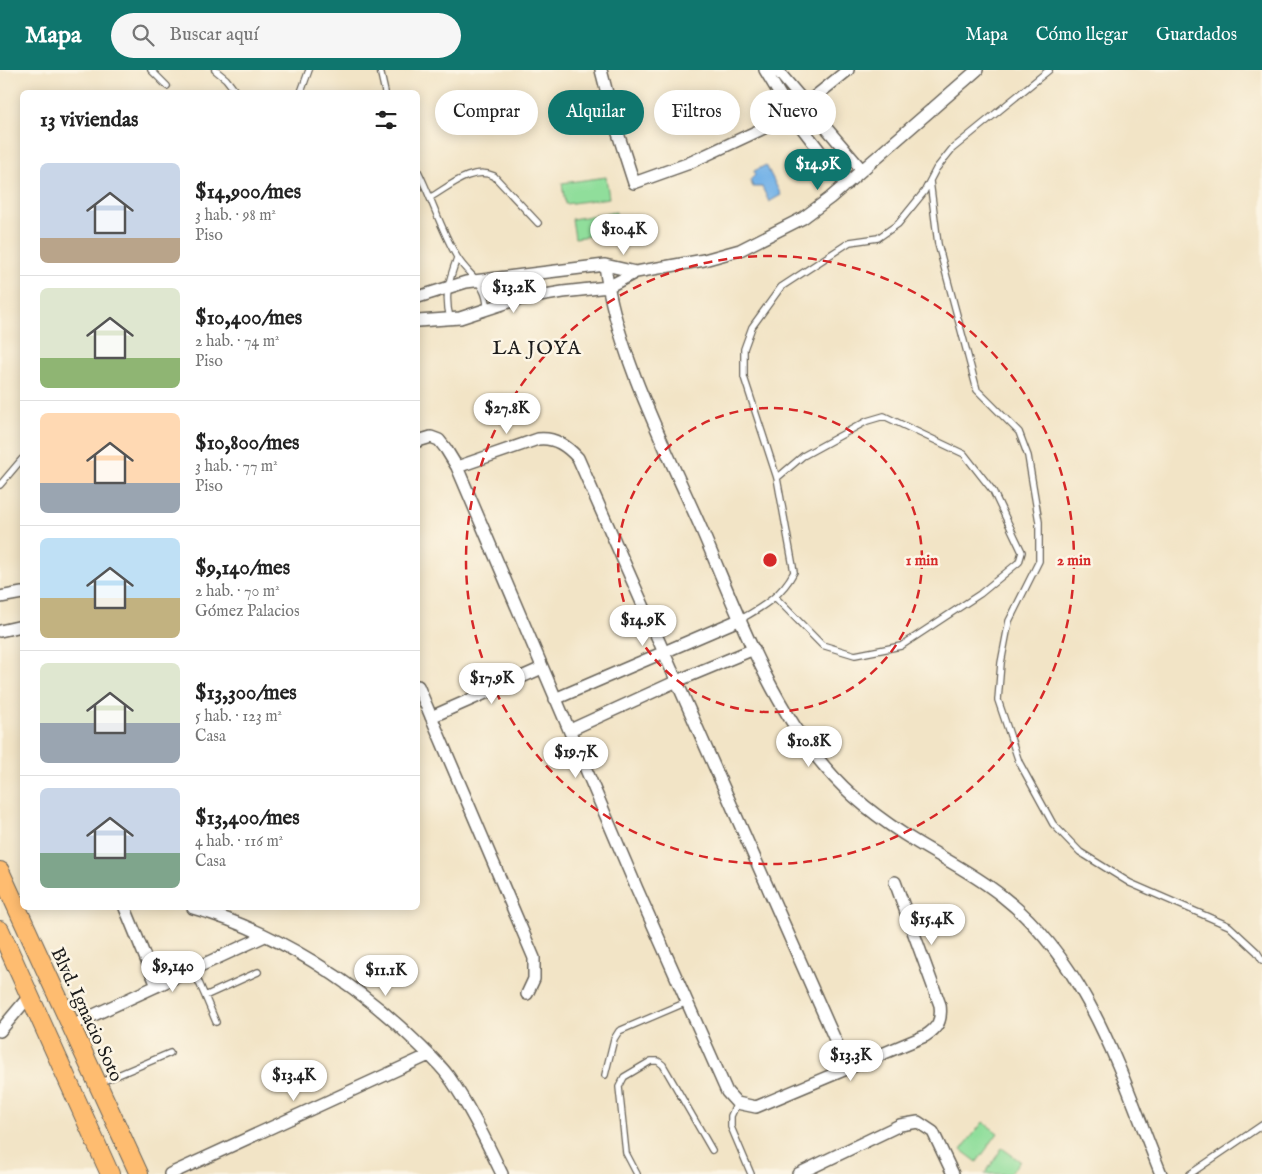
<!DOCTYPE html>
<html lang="es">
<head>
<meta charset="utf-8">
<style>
  :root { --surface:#fff; --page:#f6f6f6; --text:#222; --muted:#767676; --line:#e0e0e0; --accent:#0f766e }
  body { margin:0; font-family:"IM FELL English",serif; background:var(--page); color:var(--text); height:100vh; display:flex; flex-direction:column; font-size:19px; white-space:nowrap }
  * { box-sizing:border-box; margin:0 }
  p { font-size:16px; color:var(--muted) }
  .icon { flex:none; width:28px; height:28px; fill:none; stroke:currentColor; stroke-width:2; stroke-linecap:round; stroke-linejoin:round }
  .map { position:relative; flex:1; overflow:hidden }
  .sheet { position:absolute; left:20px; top:20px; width:400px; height:820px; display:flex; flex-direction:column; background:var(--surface); border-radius:8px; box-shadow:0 2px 12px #0003 }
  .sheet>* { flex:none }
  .guide { position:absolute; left:435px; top:20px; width:475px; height:45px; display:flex; gap:10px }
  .price { position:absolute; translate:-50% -42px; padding:0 11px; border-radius:18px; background:#fff; color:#222; font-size:16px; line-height:32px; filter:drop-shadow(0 1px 2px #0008) }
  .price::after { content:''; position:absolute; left:50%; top:30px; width:15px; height:11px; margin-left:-8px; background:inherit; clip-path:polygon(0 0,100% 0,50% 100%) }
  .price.on { background:var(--accent); color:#fff }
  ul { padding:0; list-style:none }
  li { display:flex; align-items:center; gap:15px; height:125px; padding:0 20px }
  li+li { border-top:1px solid var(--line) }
  li span { display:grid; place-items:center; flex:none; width:140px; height:100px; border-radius:8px; color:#555 }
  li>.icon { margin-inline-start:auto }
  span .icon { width:60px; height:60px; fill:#fffc; stroke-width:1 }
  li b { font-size:21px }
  h2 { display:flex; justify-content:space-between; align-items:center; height:60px; padding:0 20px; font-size:21px }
  .tag { padding:0 18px; border-radius:22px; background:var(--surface); box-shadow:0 2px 12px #0003; font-size:18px; line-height:45px }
  .tag.on { background:var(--accent); color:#fff }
  header { display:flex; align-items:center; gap:30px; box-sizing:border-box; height:70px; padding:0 25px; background:var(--accent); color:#fff }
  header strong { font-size:24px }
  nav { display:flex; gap:28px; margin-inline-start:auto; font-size:18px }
  .search { width:350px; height:45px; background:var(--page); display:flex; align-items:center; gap:12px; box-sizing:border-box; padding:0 18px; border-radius:28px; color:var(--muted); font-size:19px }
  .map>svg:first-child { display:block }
  .green { fill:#90de9b; stroke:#567d5c }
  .water { fill:#74b2e7; stroke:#486782 }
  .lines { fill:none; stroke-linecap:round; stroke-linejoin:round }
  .lane-casing { stroke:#676258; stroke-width:8 }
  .street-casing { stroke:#676258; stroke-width:14 }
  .primary-casing { stroke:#676258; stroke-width:20 }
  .lane { stroke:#fff; stroke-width:5.5 }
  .street { stroke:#fff; stroke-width:11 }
  .primary { stroke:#febc70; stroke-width:18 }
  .ring { fill:none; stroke:#d62828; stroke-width:2.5; stroke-dasharray:9 6 }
  .labels { text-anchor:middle; stroke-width:5; stroke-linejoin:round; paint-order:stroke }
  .street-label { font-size:19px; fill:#1c1c1c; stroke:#fcf5e5 }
  .neighbourhood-label { font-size:20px; letter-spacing:1px; fill:#1c1c1c; stroke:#fcf5e5 }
  .centre { fill:#d62828; stroke:#fcf5e5; stroke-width:2.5 }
  .ring-label { font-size:15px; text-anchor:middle; font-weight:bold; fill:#d62828; stroke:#fcf5e5; stroke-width:5; stroke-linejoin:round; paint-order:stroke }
</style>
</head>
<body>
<header>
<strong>Mapa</strong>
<div class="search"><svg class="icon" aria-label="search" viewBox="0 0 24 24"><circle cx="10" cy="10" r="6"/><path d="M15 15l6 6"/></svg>Buscar aquí</div>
<nav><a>Mapa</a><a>Cómo llegar</a><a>Guardados</a></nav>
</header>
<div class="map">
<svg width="1262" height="1104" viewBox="0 0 1262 1104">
  <rect width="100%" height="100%" fill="#fcf5e5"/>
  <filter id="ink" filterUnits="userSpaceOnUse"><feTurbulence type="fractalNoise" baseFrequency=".02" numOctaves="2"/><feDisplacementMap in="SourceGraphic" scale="10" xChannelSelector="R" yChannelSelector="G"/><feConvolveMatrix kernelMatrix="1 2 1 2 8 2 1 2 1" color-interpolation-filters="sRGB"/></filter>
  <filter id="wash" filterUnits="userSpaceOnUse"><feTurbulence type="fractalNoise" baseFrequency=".0096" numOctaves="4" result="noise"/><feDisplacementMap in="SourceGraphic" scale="20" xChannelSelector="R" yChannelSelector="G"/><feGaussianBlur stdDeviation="1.12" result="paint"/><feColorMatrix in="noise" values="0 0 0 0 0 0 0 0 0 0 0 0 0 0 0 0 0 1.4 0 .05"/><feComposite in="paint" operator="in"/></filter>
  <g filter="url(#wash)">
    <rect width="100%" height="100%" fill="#f2e4c6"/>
    <path class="green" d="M606,107l3,21 -44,6 -3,-21z
      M616,142l3,20 -44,6 -3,-19z
      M983,1052l15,11 -21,29 -16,-12z
      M1002,1078l18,13 -10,13h-25z"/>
    <path class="water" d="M766,95l15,30 -12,7 -7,-15h-9l-3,-7 5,-5 -1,-4z"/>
  </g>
  <g filter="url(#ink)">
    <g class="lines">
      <g class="lane-casing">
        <path id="lane" d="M151,0l16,16
          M215,0l11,9 10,13
          M380,0l5,22
          M301,22l8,-22
          M418,101c14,28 23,59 39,86 11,19 31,26 30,52
          M930,111l8,63 39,146 42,42 9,24 11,66v39l-30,60 -8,42 -3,37 21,62 34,62 27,28 50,31 99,43 28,26 5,8
          M431,127c19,-11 41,-31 63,-21l44,47
          M450,248c-6,-23 -1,-38 7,-60
          M0,415l22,-26
          M775,527l47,48 33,10 46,-9 79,-52 39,-32 3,-10 -29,-61 -29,-37 -80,-38 -17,5 -64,35 -26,22
          M741,549c22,-12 41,-24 53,-47l-17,-94 -33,-101v-28l8,-22 29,-40 69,-45 28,-4 20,-14 26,-32 12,-23 16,-20 97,-79
          M193,899l12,27 53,-24
          M205,926l11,26
          M605,1005l9,-36 5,-8 68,-29
          M99,1013l71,-30
          M737,1033l-6,13v11l20,47
          M637,1104l-11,-21 -7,-66 5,-10 27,-16h7l5,4 49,85
          M1190,1104l72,-49"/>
      </g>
      <g class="street-casing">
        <path id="street" d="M601,0l14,54 19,59 53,-19 105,-49 56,-45
          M765,0l27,45 54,70
          M777,0l85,100
          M605,195c10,85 61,184 96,263 35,81 66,171 124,239 26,31 58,55 93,76 28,17 58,32 84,53 87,68 119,179 159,278
          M418,227l48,-15 139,-17 31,7
          M418,251l42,-3 55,-18 48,-8 45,-5 28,-15 68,-12 36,-10 63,-32 27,-20 147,-128
          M418,371l13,-4 8,3 7,9 11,18 180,422 90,203 10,11 19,4 169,-71c13,-8 17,-16 15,-31l-45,-123
          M457,397l81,-28c17,-2 29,7 40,19l270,611
          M0,527l22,-4
          M0,561l22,-5
          M418,616l116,272v21l-7,15
          M555,629l186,-80
          M431,647l111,-49
          M570,660l107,-49 77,-32
          M125,838l32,78
          M193,838c82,23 162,74 222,133 12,12 25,23 34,36 21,30 37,64 53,97
          M70,956l195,-90
          M0,961l31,-37
          M170,1104l259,-119
          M798,1104l102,-49 18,-3 15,10 20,42"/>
      </g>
      <g class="primary-casing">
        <path id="primary" d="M0,801l139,303
          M0,860l110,244"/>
      </g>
      <use href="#lane" class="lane"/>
      <use href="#street" class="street"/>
      <use href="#primary" class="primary"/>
    </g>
  </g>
  <g class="ring">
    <circle cx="770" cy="490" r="152"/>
    <circle cx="770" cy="490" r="304"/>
  </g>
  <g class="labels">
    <g class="street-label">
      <text transform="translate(88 944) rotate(65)" y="7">Blvd. Ignacio Soto</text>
    </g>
    <g class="neighbourhood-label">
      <text x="537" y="284">LA JOYA</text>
    </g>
  </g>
  <circle cx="770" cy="490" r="8" class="centre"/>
  <g class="ring-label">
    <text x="922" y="495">1 min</text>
    <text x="1074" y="495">2 min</text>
  </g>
</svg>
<b class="price on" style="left:818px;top:121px">$14.9K</b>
<b class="price" style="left:624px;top:186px">$10.4K</b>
<b class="price" style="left:514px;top:244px">$13.2K</b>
<b class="price" style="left:507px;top:365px">$27.8K</b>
<b class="price" style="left:643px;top:577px">$14.9K</b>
<b class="price" style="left:492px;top:635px">$17.9K</b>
<b class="price" style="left:809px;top:698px">$10.8K</b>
<b class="price" style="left:576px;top:709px">$19.7K</b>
<b class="price" style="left:932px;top:876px">$15.4K</b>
<b class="price" style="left:173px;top:923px">$9,140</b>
<b class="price" style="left:386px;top:927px">$11.1K</b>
<b class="price" style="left:851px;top:1012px">$13.3K</b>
<b class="price" style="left:294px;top:1032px">$13.4K</b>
<div class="guide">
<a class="tag">Comprar</a>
<a class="tag on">Alquilar</a>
<a class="tag">Filtros</a>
<a class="tag">Nuevo</a>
</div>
<section class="sheet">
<h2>13 viviendas<svg class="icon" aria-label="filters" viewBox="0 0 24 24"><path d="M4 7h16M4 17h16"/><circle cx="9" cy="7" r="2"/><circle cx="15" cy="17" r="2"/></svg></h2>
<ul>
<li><span style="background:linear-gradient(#c9d6e8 75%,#b9a48a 0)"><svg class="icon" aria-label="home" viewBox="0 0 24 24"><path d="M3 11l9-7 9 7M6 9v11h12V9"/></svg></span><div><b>$14,900/mes</b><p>3 hab. · 98 m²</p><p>Piso</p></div></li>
<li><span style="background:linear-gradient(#dfe7d0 70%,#8fb573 0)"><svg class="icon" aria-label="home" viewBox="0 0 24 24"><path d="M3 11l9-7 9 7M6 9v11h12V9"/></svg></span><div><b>$10,400/mes</b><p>2 hab. · 74 m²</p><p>Piso</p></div></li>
<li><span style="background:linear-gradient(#ffd9b3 70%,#9aa5b1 0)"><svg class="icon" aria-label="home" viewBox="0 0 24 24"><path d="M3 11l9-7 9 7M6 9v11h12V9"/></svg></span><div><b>$10,800/mes</b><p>3 hab. · 77 m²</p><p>Piso</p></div></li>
<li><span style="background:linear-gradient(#bfe0f5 60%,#c2b280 0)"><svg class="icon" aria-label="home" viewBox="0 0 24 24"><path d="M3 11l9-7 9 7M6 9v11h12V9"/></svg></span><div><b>$9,140/mes</b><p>2 hab. · 70 m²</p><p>Gómez Palacios</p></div></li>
<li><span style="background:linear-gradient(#dfe7d0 60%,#9aa5b1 0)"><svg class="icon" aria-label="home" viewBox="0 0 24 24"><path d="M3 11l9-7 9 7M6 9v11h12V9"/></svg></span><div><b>$13,300/mes</b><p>5 hab. · 123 m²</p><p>Casa</p></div></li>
<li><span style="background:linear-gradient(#c9d6e8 65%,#7fa58c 0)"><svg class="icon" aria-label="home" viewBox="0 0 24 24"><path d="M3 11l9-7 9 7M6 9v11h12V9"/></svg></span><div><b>$13,400/mes</b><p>4 hab. · 116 m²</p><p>Casa</p></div></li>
</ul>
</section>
</div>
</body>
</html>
